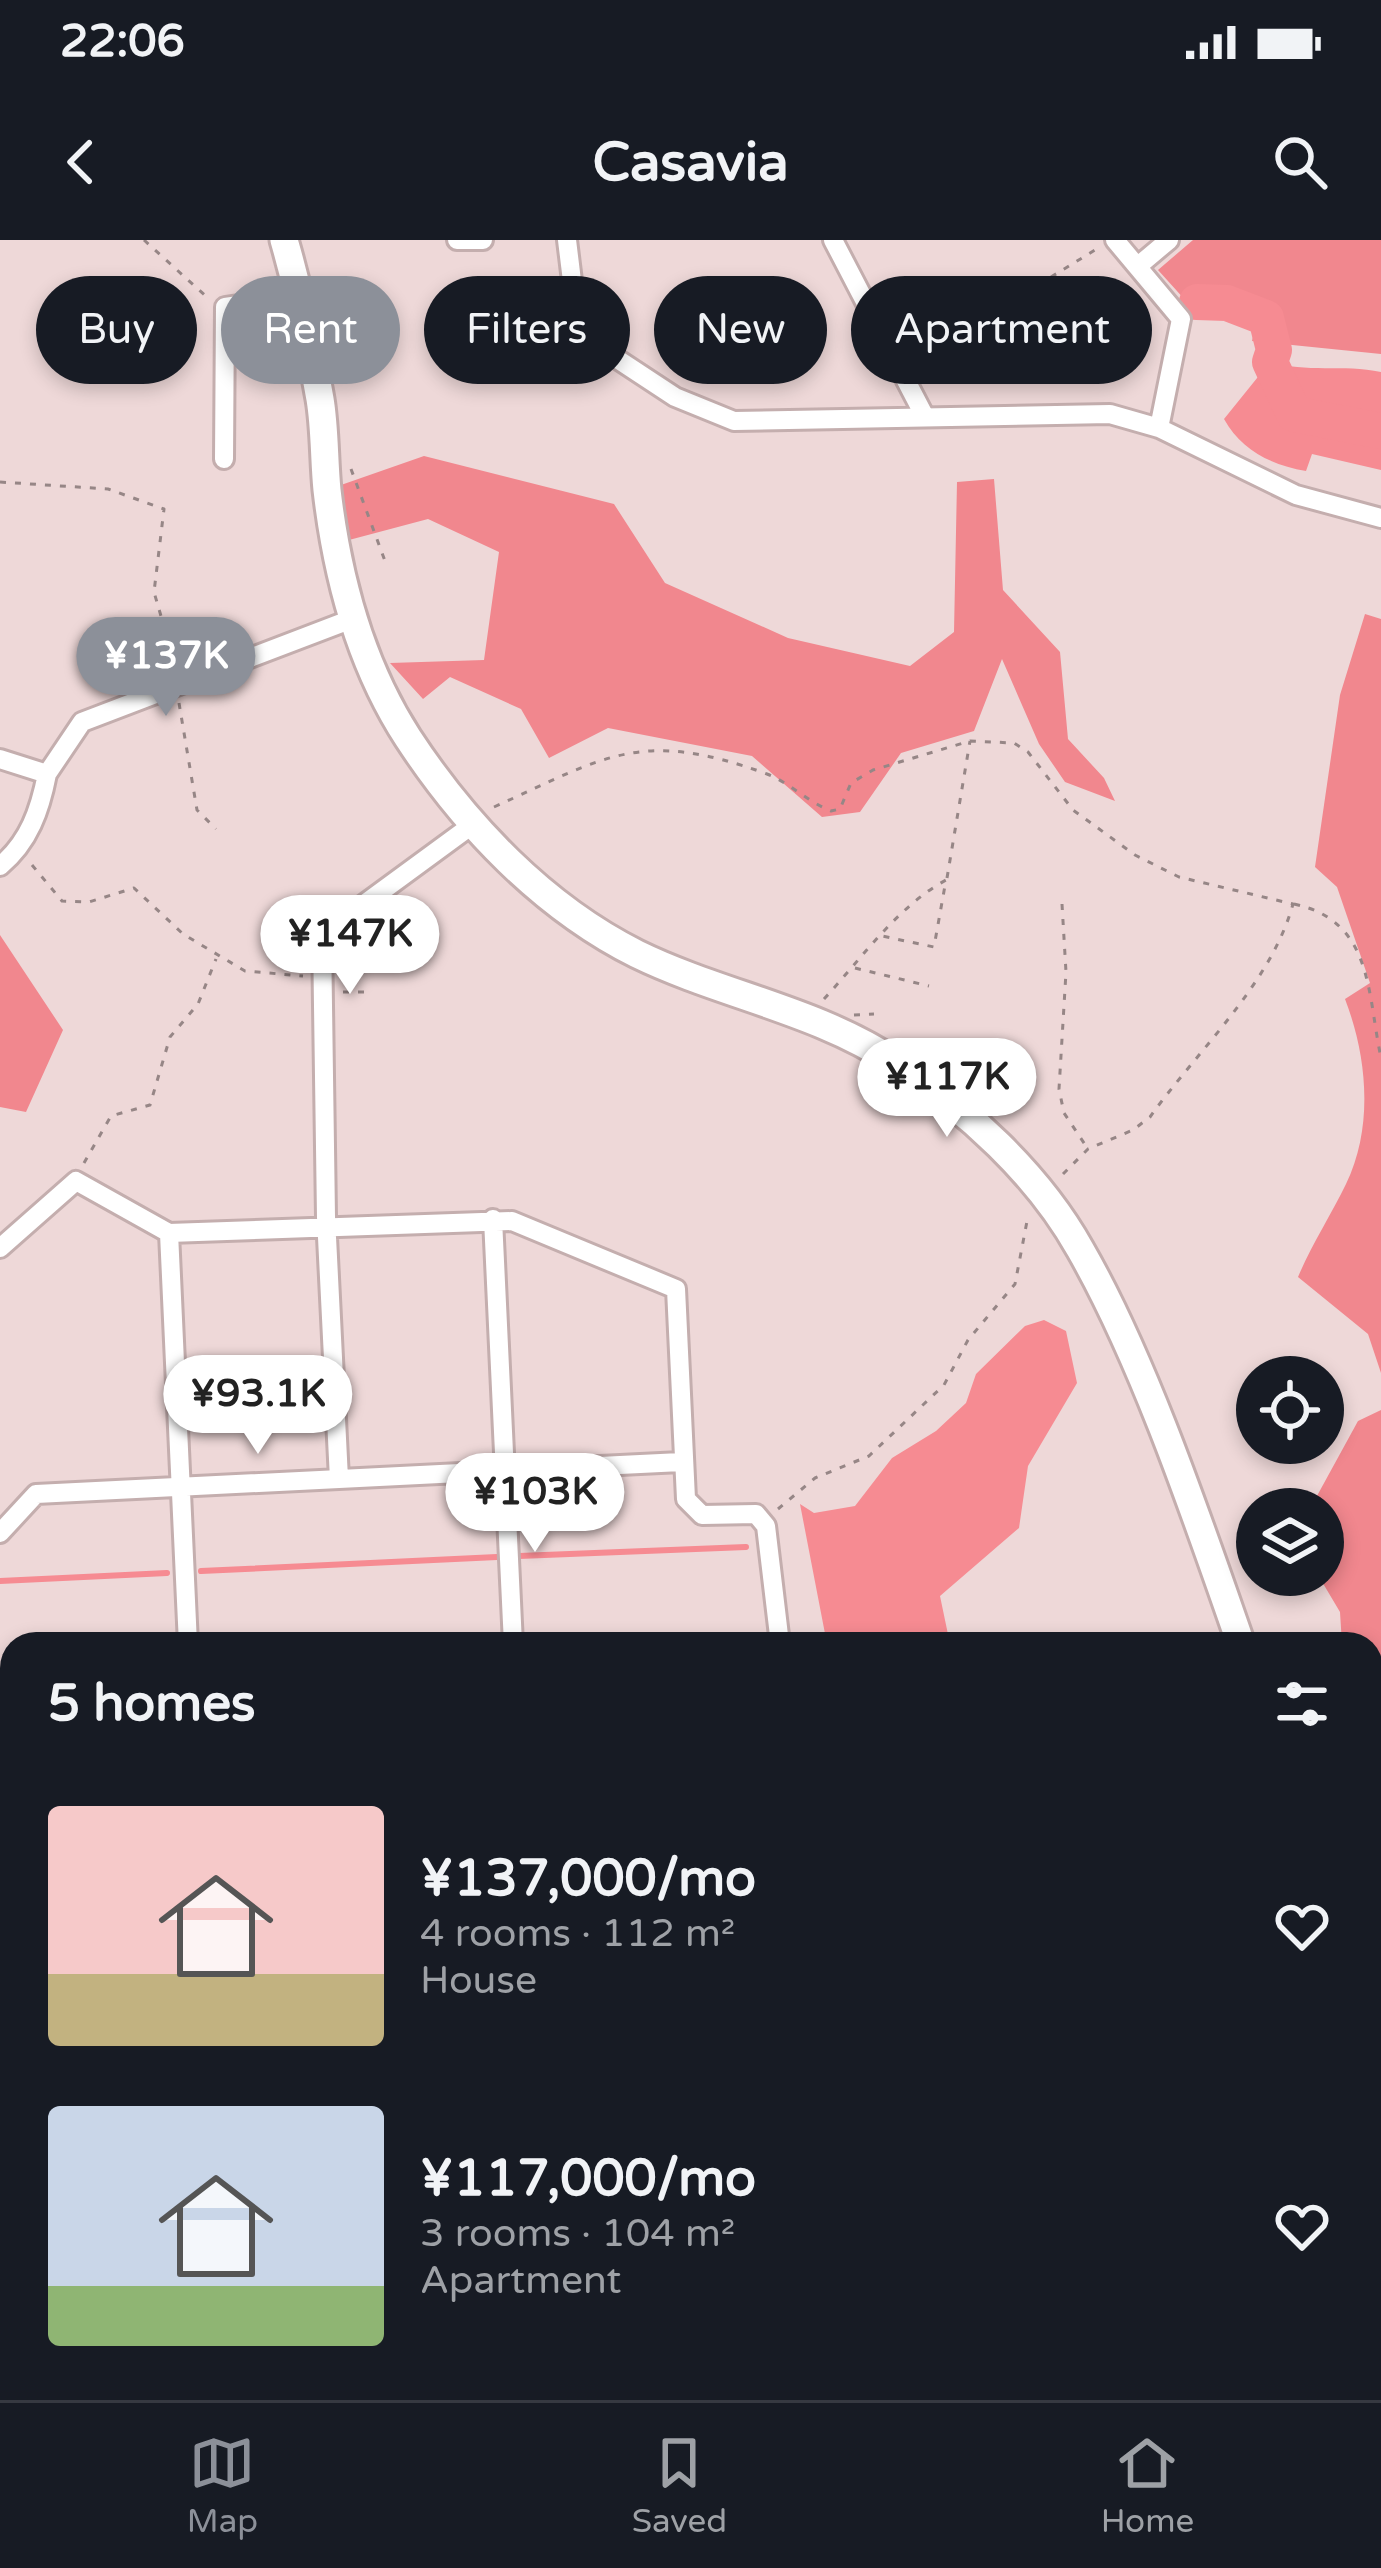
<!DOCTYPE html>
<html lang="en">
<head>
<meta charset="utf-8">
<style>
  :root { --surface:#171b24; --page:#20242c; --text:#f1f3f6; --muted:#9ea1a6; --line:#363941; --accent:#8c9099 }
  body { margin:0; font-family:"Varela Round",sans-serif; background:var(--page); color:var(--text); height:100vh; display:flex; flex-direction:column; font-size:45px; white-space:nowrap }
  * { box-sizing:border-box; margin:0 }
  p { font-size:39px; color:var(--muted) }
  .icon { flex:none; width:66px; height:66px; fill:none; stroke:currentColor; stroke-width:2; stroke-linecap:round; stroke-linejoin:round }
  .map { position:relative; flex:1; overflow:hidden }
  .sheet { position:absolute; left:0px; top:1392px; width:1383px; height:768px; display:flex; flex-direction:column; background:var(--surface); border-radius:36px 36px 0 0; box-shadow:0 6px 18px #0003 }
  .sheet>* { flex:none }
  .top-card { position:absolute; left:36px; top:36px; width:1311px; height:108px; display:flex; gap:24px }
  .controls { position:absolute; left:1236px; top:1116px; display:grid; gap:24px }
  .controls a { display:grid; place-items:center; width:108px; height:108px; border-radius:50%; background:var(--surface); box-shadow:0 6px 18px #0003; font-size:60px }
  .price { position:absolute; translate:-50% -102px; padding:0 27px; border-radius:42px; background:#fff; color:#222; font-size:39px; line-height:78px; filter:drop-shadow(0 3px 6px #0008) }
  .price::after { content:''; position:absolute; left:50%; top:72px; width:36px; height:27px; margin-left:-18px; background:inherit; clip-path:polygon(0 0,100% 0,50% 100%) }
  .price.current { background:var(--accent); color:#fff }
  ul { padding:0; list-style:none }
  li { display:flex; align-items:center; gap:36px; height:300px; padding:0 48px }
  li span { display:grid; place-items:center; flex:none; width:336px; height:240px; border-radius:12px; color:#555 }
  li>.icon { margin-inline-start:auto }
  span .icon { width:144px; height:144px; fill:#fffc; stroke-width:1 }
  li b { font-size:51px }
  h2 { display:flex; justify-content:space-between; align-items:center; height:144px; padding:0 48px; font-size:51px }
  .chip { padding:0 42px; border-radius:54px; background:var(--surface); box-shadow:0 6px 18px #0003; font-size:42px; line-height:108px }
  .chip.current { background:var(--accent); color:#fff }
  .status { display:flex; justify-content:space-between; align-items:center; height:84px; padding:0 60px; background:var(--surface); direction:ltr }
  .status svg { height:33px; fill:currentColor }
  header { display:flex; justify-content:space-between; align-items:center; height:156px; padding:0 48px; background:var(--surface); font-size:54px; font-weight:700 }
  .dock { display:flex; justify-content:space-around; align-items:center; height:168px; border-top:3px solid var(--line); background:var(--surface); font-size:33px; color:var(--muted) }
  .dock a { display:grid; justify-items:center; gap:6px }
  .dock .current { color:var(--accent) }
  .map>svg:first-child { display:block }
  .forest { fill:#f1878e }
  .water { fill:#f68b92 }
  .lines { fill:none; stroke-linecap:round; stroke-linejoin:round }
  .stream { stroke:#f68b92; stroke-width:6 }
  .river { stroke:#f68b92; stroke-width:36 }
  .street-casing { stroke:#c4aeae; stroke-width:24 }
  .secondary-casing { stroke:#c4aeae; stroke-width:33 }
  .path { stroke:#968686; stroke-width:3; stroke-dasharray:6 9; stroke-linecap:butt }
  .street { stroke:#fff; stroke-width:18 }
  .secondary { stroke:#fff; stroke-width:27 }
</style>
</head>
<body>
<div class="status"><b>22:06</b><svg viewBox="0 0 49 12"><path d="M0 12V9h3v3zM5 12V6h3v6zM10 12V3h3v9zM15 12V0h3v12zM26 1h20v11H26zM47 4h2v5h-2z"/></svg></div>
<header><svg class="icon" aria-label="back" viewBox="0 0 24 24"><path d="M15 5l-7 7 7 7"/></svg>Casavia<svg class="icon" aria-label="search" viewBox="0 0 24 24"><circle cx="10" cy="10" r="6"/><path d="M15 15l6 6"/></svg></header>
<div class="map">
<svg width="1381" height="2160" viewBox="0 0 1381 2160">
  <rect width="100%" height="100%" fill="#eed8d8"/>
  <path class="forest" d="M1193,0h188v114l-129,-13 8,-35 -59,-15 -15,10 -28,-31z
    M424,216l190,48 51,79 123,55 122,28 44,-34 3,-150 37,-3 9,111 57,62 8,87 36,39 11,23 -50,-19 -26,-38 -37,-85 -28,72 -73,22 -41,59 -38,5 -70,-61 -144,-28 -59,30 -28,-49 -71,-32 -27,22 -33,-36 94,-3 15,-108 -71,-33 -79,21 -8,-55z
    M1365,374l16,5v754l-13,-39 -70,-57c14,-33 33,-62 48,-93 28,-58 21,-128 -1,-185l25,-16 -33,-96 -22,-20 25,-172z
    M0,695l63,95 -37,82 -26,-5z
    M1381,1170v395h-5l-5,-10v-151h-29l-2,-32 -22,-37h5v-66l-11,-4 46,-84z
    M416,2148h129l-19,12h-115z"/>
  <path class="water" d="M1270,122c36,11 73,2 111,10v98l-69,-16 -6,17c-35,-6 -65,-21 -82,-52z
    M1044,1080l22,11 11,52 -49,83 -9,62 -79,68 10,48h-123l-27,-140 14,9 41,-7 37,-48 44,-27 30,-28 10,-29 49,-48z"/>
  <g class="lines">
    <path class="stream" d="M519,1316l227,-9
      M201,1331l296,-14
      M0,1341l167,-8"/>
    <path class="river" d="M1197,62l30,1 39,15 8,32 -4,12 24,52 87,17"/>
    <g class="street-casing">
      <path id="street" d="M457,0h26
        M567,0l10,82 19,23 79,52 59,24 376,-7 49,14 137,67 85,23
        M833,0l92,177
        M1115,0l66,79 -22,109
        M1138,26l31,-26
        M224,219l1,-152 74,-11
        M0,519l47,15 35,-52 270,-103
        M0,626c29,-24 40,-56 47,-92
        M493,979l20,425
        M169,993l19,411
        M0,1008l76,-67 93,52 343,-12 164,68 10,210 16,16 54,-1 10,12 14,118
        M339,1239l-13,-262 -4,-282 150,-110
        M0,1293l36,-39 645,-32
        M0,1473h12
        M0,1707l12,11
        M0,1828l12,-9
        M0,2034l12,6
        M273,2148l7,12
        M227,2160l5,-12"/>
    </g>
    <g class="secondary-casing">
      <path id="secondary" d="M284,0c15,52 27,106 36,159 5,30 4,61 7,91 10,87 33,174 81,248 57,87 135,169 229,216 84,41 180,56 259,109 71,46 142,111 184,186 64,111 118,272 161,395
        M1221,2160l3,-12"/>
    </g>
    <path class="path" d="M144,0l65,59
      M1051,37l44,-27
      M351,229l34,92
      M0,242l108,7 56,20 -10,83 21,72
      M179,463l18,107 19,19
      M494,567c113,-51 147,-79 273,-33 23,9 41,28 64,37l9,-2 11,-26 22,-13 97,-29 44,2 14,9 45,58 62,45 44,22 114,27c-22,80 -96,147 -143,213l-17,13 -45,19 -29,29
      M32,625l30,36 27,1 45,-14 49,46 62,37 58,5
      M947,638l23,-137
      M1062,664l4,68 -7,117 5,24 22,33
      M1294,664c79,17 73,88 87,154
      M855,728l74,18
      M343,752h29
      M824,759c37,-40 74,-93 122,-119l-12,67 -52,-11
      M854,775l20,-1
      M84,923l27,-47 39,-11 20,-68 28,-33 18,-45
      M778,1269l37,-31 54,-22 75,-71 24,-45 47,-56 13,-68
      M1371,1944l10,25
      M1342,2160l3,-12"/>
    <use href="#street" class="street"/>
    <use href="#secondary" class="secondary"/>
  </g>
</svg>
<div class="controls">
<a><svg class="icon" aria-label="locate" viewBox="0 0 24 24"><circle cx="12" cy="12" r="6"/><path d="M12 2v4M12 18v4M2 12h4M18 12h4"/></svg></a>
<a><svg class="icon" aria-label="layers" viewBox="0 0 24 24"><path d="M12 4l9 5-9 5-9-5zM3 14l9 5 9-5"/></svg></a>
</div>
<b class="price current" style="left:166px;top:479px">¥137K</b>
<b class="price" style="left:350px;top:757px">¥147K</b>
<b class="price" style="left:947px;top:900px">¥117K</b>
<b class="price" style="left:258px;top:1217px">¥93.1K</b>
<b class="price" style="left:535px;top:1315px">¥103K</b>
<div class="top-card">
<a class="chip">Buy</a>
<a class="chip current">Rent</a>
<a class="chip">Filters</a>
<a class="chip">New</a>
<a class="chip">Apartment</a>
</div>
<section class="sheet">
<h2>5 homes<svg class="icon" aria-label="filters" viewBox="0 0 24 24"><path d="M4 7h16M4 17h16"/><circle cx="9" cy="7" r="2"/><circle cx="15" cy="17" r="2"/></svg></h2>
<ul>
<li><span style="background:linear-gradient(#f6c9c9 70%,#c2b280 0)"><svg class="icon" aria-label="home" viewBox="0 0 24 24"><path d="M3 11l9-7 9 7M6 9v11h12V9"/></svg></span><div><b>¥137,000/mo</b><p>4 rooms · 112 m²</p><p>House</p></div><svg class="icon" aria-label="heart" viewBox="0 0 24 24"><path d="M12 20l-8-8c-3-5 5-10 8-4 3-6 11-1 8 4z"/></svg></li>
<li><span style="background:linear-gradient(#c9d6e8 75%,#8fb573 0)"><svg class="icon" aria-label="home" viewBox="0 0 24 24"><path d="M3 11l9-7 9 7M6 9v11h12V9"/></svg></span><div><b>¥117,000/mo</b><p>3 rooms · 104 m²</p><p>Apartment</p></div><svg class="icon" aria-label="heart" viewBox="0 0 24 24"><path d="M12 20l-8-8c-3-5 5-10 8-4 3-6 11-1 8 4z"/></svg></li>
</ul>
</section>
</div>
<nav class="dock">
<a class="current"><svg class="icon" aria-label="map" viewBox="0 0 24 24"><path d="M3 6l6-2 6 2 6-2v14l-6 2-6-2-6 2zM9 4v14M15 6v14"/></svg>Map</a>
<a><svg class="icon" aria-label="saved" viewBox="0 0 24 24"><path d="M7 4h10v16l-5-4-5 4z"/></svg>Saved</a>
<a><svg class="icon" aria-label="home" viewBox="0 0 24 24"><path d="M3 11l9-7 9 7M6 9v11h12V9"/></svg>Home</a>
</nav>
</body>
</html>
